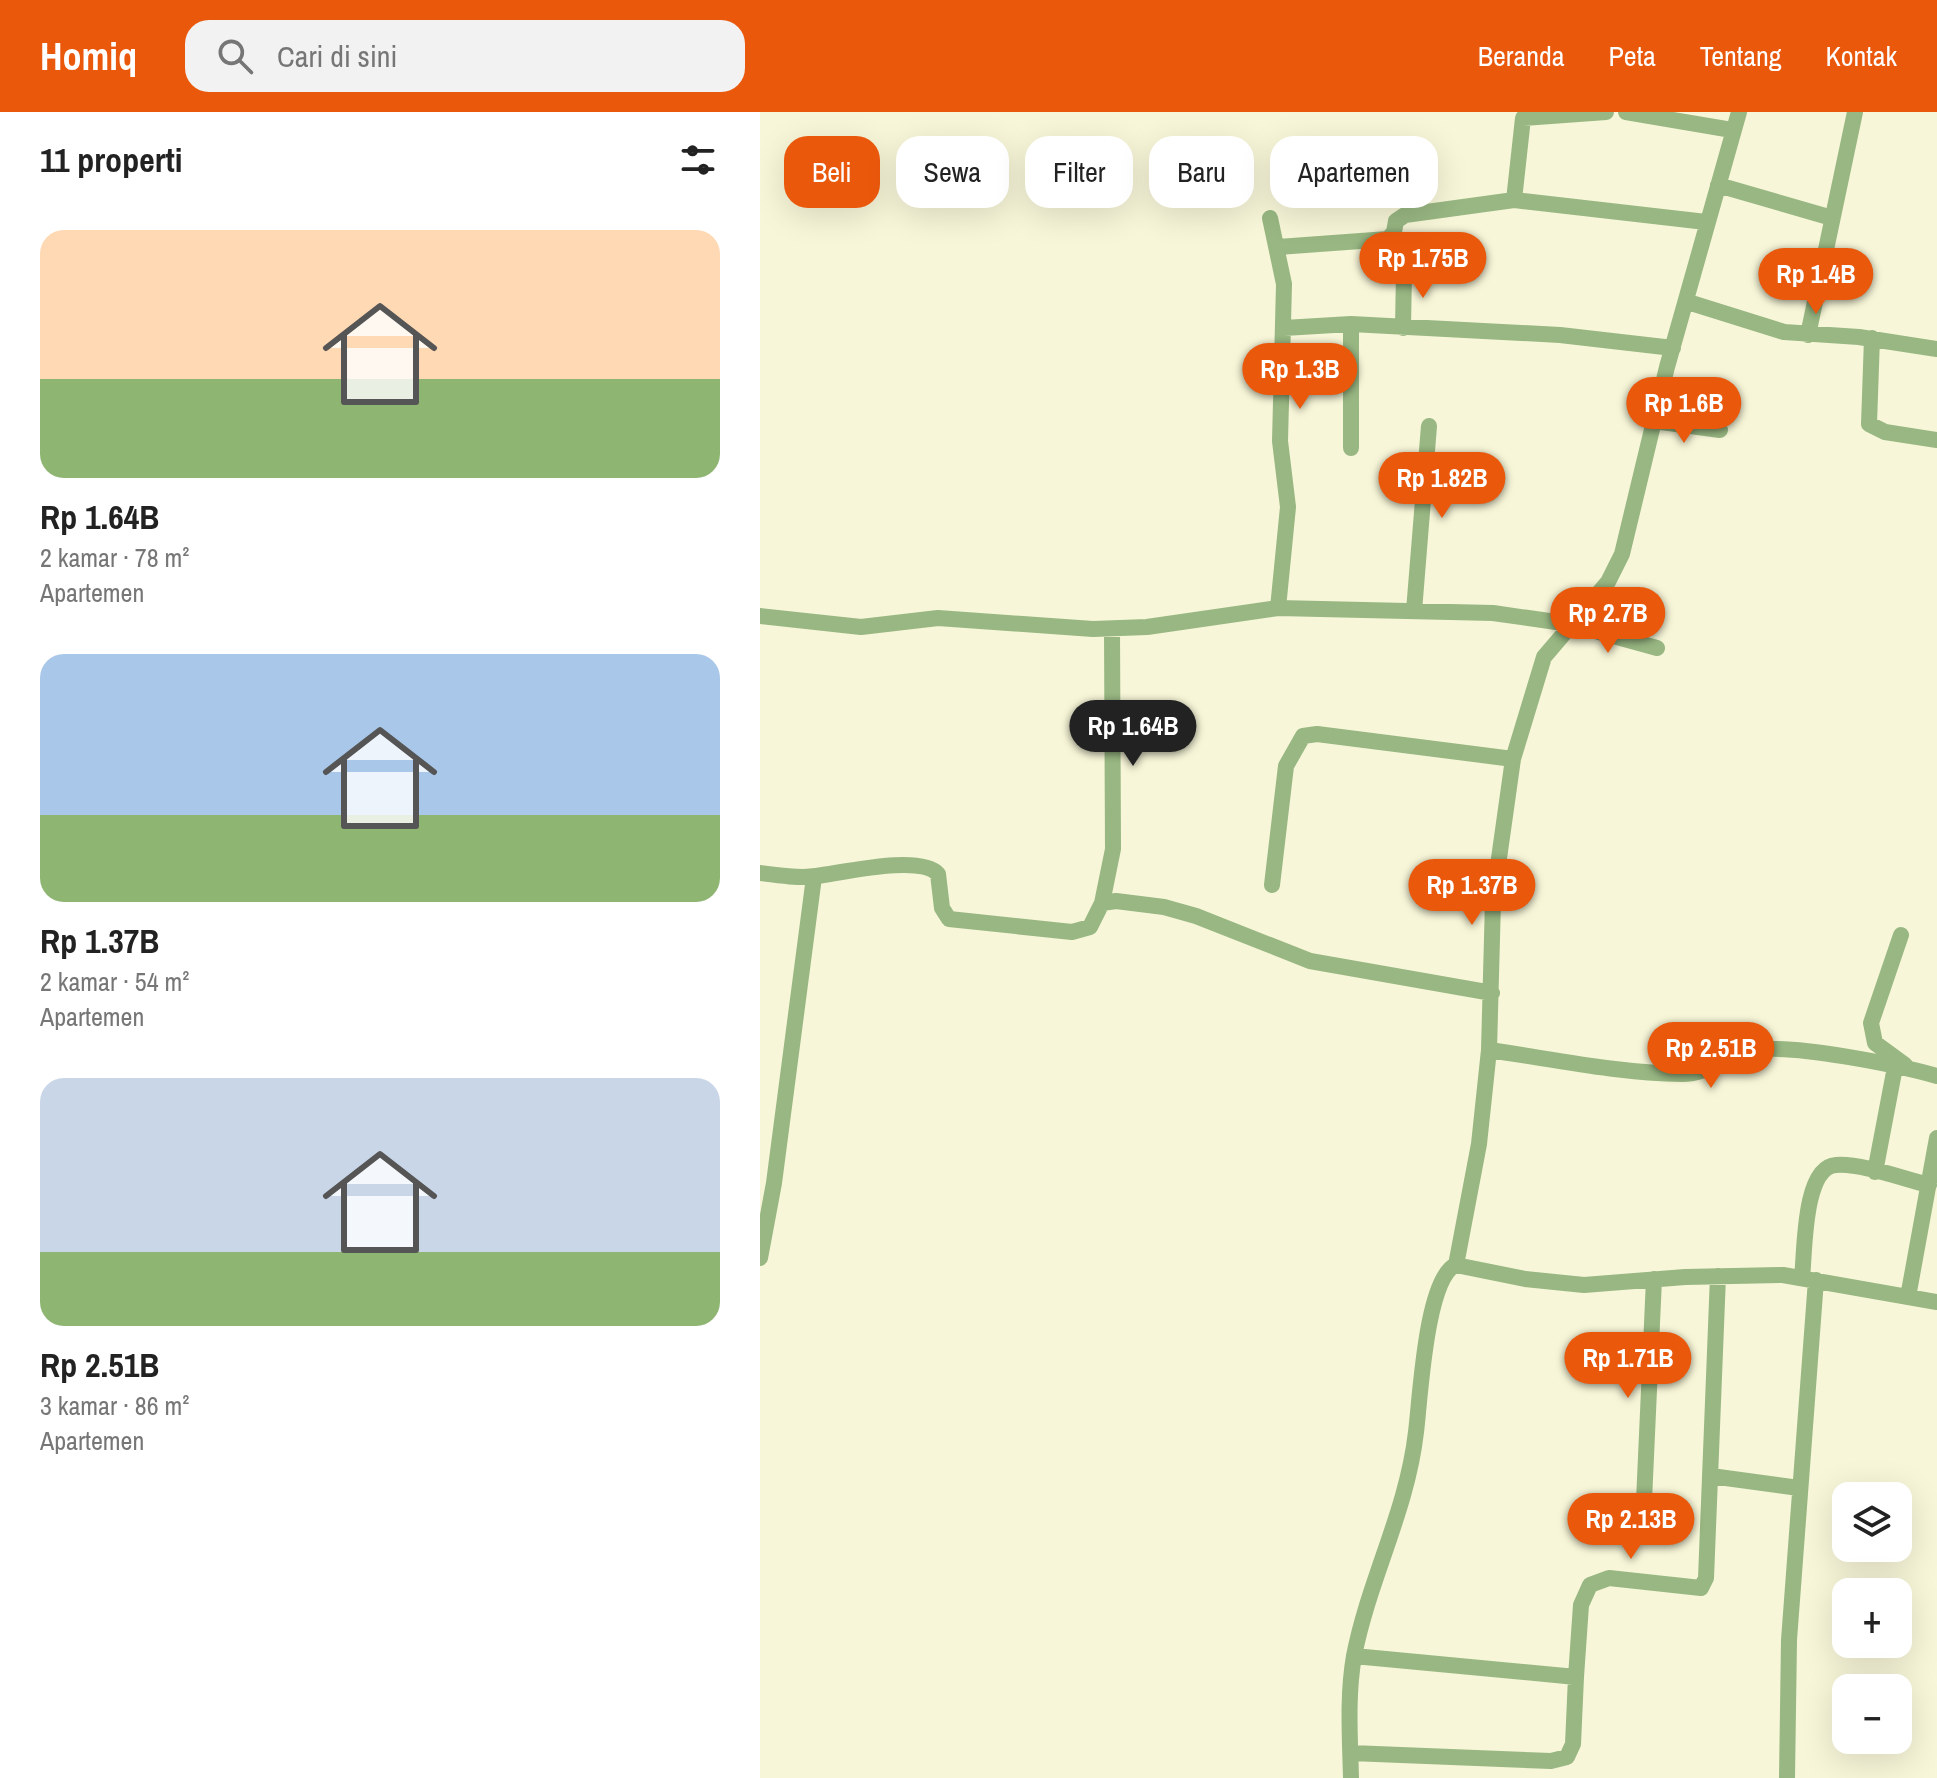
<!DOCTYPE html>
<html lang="id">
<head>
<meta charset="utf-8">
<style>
  :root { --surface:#fff; --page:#f2f2f2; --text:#222; --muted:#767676; --accent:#ea580c }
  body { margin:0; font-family:"Archivo Narrow",sans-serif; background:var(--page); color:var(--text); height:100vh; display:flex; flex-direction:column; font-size:30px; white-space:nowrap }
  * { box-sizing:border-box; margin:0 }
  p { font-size:26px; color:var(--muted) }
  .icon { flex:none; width:44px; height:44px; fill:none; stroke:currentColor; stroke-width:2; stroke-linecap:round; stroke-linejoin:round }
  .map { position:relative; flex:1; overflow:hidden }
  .details { display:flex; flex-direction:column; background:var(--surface); width:760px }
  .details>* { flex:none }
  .hud { position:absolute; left:24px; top:24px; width:760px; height:72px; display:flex; gap:16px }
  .tools { position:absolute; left:1072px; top:1370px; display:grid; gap:16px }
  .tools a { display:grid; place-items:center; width:80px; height:80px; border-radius:16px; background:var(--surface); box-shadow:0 8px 32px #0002; font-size:40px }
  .price { position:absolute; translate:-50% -68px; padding:0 18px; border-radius:28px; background:var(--accent); color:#fff; font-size:26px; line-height:52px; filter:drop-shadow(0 2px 4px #0008) }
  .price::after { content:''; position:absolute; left:50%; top:48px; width:24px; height:18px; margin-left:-12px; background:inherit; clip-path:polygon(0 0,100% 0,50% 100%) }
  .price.on { background:#222; color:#fff }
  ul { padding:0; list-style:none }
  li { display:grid; align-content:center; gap:16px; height:424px; padding:0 40px }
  li span { display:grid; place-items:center; height:248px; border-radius:24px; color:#555 }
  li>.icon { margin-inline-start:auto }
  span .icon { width:144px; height:144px; fill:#fffc; stroke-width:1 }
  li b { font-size:34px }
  h2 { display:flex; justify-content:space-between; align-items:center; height:96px; padding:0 40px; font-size:34px }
  .chip { padding:0 28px; border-radius:24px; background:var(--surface); box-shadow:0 8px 32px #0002; font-size:28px; line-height:72px }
  .chip.on { background:var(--accent); color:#fff }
  header { display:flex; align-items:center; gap:48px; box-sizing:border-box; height:112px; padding:0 40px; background:var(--accent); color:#fff }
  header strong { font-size:38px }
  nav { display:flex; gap:44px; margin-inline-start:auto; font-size:28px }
  .search { width:560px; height:72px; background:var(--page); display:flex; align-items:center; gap:20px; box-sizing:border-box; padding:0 28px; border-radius:24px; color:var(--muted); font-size:30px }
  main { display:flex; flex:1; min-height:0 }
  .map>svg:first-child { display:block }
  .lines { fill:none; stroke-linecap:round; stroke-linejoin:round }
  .minor { stroke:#98b782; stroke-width:16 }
</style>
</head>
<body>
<header>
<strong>Homiq</strong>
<div class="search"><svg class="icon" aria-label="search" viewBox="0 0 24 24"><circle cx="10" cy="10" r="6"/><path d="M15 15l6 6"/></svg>Cari di sini</div>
<nav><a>Beranda</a><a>Peta</a><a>Tentang</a><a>Kontak</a></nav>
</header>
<main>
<section class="details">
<h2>11 properti<svg class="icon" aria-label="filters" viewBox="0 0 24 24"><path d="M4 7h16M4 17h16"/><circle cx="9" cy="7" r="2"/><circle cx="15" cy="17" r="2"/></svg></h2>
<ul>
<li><span style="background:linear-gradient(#ffd9b3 60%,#8fb573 0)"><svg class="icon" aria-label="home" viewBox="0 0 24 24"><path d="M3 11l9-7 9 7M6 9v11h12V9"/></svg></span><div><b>Rp 1.64B</b><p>2 kamar · 78 m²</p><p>Apartemen</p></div></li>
<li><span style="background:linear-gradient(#a9c7e8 65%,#8fb573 0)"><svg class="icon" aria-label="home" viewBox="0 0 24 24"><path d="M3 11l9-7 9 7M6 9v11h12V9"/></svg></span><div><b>Rp 1.37B</b><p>2 kamar · 54 m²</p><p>Apartemen</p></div></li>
<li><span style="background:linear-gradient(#c9d6e8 70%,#8fb573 0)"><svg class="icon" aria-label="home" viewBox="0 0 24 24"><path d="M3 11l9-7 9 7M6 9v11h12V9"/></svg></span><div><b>Rp 2.51B</b><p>3 kamar · 86 m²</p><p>Apartemen</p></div></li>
</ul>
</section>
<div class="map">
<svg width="1177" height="1666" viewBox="0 0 1177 1666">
  <rect width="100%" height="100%" fill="#f7f6d8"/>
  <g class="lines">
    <path class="minor" d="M866,0l106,18
      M958,73l114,33
      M754,88l9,-82 83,-6
      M510,106l14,66 -4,157 8,66 -10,101
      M518,135l110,-8 6,-7 2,-11 9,-6 109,-15 192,22
      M928,190l96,30 75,5 78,12
      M591,212v124
      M524,216l67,-4 209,11 113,13
      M643,216l1,-57
      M1048,223l47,-223
      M1112,226l-3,86 16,8 52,8
      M894,309l66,9
      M654,499l15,-185
      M0,504l101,11 77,-9 155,11 54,-2 131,-19 215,5 77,11 87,24
      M0,761c18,2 38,6 56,3 26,-3 104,-22 122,-2l4,34 7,11 123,13 18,-5 12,-24 14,-2 48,6 32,9 114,45 182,32
      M512,773l14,-119 17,-30 14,-2 196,25
      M342,791l11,-54 -1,-220
      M1141,823l-30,88 4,20 30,22
      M729,938c63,9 128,23 193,24 28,0 48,-19 75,-24 37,-6 141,15 180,26
      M1115,1060l20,-105
      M0,1146l14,-75 40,-306
      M696,1153l69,14 59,6 101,-8 98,-2 154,27
      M1042,1166c3,-26 1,-111 34,-113 25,-2 68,14 93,20
      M1148,1185l29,-159
      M951,1364l88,12
      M883,1411l11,-244
      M594,1544l222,21 5,-72 9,-20 19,-7 92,10 5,-10 12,-302
      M591,1641l200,8 16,-4 6,-13 3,-67
      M591,1666c-1,-41 -4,-82 3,-122 15,-77 53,-145 62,-224 4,-31 10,-156 40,-167l23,-121 10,-94 4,-149 20,-142 31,-102 64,-75 14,-28 45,-187 72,-255
      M1027,1666l2,-138 27,-360"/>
  </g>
</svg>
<div class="tools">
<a><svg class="icon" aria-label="layers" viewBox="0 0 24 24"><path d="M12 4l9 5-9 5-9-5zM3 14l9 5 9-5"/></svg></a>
<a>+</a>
<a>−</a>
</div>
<b class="price" style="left:663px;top:188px">Rp 1.75B</b>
<b class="price" style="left:1056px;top:204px">Rp 1.4B</b>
<b class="price" style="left:540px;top:299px">Rp 1.3B</b>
<b class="price" style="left:924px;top:333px">Rp 1.6B</b>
<b class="price" style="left:682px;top:408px">Rp 1.82B</b>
<b class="price" style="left:848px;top:543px">Rp 2.7B</b>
<b class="price on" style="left:373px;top:656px">Rp 1.64B</b>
<b class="price" style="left:712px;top:815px">Rp 1.37B</b>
<b class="price" style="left:951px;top:978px">Rp 2.51B</b>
<b class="price" style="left:868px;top:1288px">Rp 1.71B</b>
<b class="price" style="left:871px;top:1449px">Rp 2.13B</b>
<div class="hud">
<a class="chip on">Beli</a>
<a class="chip">Sewa</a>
<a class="chip">Filter</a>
<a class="chip">Baru</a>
<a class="chip">Apartemen</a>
</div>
</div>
</main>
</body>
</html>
